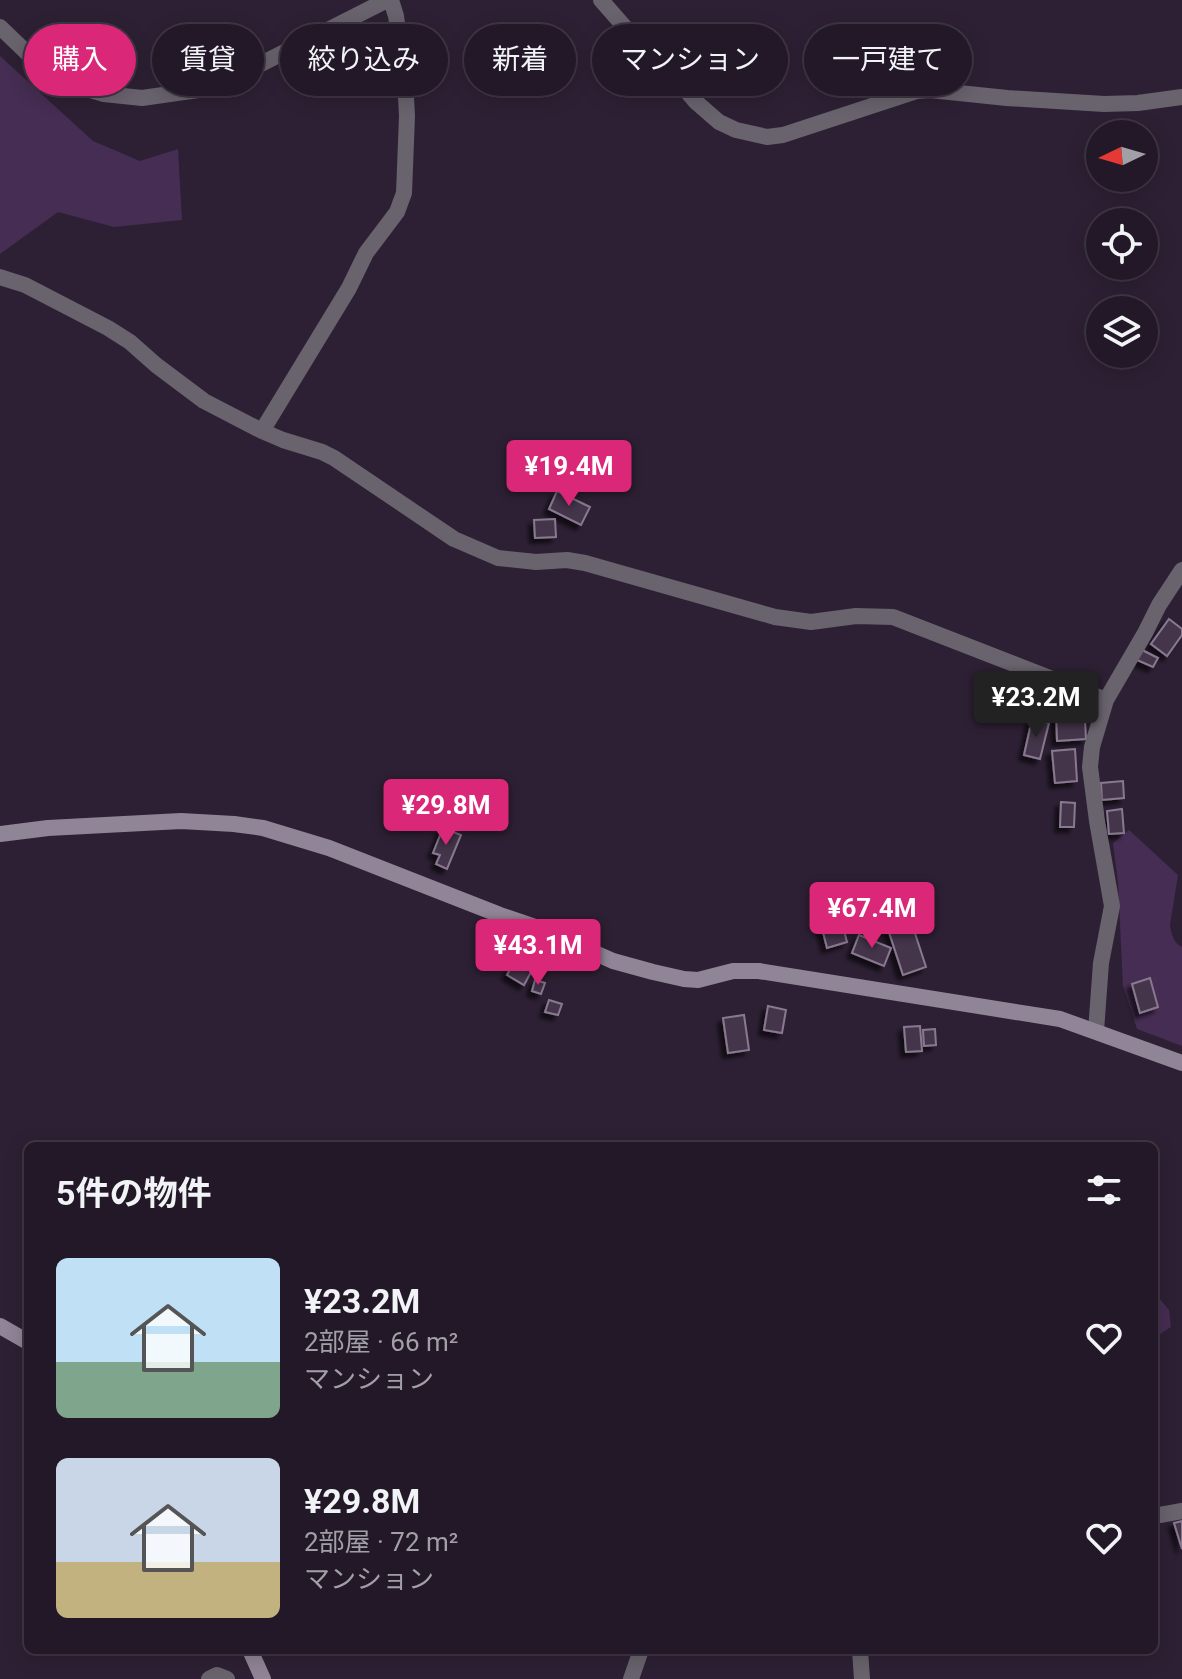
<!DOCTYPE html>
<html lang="ja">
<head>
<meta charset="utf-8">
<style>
  :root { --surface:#221827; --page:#2a212f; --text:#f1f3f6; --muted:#a2a0a7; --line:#3f3744; --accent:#db2777 }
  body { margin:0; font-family:Roboto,"Noto Sans JP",sans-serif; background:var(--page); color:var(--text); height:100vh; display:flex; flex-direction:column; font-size:30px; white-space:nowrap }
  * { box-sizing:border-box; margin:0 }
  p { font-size:26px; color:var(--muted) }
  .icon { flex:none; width:44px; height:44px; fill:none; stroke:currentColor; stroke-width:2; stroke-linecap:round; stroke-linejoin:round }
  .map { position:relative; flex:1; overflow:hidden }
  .drawer { position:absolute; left:24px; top:1142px; width:1134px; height:512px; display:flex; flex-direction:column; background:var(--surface); border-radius:12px; box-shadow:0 4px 20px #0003,0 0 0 2px var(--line) }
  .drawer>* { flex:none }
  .banner { position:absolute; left:24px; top:24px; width:1134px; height:72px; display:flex; gap:16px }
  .needle { width:52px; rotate:265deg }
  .controls { position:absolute; left:1086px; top:120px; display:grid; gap:16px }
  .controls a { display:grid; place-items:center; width:72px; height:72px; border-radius:50%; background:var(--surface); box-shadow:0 4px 20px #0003,0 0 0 2px var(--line); font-size:40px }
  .price { position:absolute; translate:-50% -68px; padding:0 18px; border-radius:8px; background:var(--accent); color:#fff; font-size:26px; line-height:52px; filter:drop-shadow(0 2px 4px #0008) }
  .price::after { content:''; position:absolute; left:50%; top:48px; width:24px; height:18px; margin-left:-12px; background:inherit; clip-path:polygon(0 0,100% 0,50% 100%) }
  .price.selected { background:#222; color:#fff }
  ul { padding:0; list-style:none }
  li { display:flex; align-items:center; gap:24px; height:200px; padding:0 32px }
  li span { display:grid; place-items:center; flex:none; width:224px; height:160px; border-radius:12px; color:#555 }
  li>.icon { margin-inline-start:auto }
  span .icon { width:96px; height:96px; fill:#fffc; stroke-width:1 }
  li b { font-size:34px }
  h2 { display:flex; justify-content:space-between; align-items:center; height:96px; padding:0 32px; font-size:34px }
  .chip { padding:0 28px; border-radius:36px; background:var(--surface); box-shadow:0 4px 20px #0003,0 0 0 2px var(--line); font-size:28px; line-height:72px }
  .chip.selected { background:var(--accent); color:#fff }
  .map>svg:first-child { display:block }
  .green { fill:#462d53 }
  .building { fill:#44364b; stroke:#887991; stroke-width:2; filter:url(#shadow) }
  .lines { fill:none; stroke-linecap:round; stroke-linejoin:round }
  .street { stroke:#69636d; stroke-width:16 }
  .secondary { stroke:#908596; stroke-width:16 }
</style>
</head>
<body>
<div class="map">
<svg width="1182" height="1679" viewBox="0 0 1182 1679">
  <defs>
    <filter id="shadow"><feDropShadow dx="-5" dy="5" stdDeviation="2" flood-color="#0009"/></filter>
  </defs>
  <rect width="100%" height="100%" fill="#2d2034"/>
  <path class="green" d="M0,56l93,85 47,20 38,-12 4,71 -68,7 -56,-15 -58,42z
    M1129,830l49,45 -8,50c1,8 4,19 12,22v99l-45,-17 -14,-43 -5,-104 -5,-39z
    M1154,1292l15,18 2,17 -17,11z"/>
  <path class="building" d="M557,491l33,16 -9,18 -32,-16z
    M555,519l1,18 -21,1 -1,-18z
    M1169,619l13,10v6l-15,21 -16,-12z
    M1142,650l16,8 -5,9 -16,-7z
    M1055,692l12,2 -2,12h-12z
    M1069,709l1,13 15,-2 1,19 -29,2 -1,-31z
    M1032,719l17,4 -9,36 -16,-4z
    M1075,749l2,32 -22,2 -3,-32z
    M1123,781l1,17 -22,2 -1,-17z
    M1061,802l14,1 -1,24h-14z
    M1122,809l2,24 -15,1 -2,-23z
    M443,828l18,7 -14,34 -11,-5 4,-9 -7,-2z
    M837,903l10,39 -20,6 -10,-40z
    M909,915l17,52 -23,8 -17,-52z
    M859,935l32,13 -7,18 -32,-13z
    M522,947l17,10 -15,28 -17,-10z
    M1150,978l8,29 -18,6 -8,-29z
    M535,980l10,3 -4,11 -9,-3z
    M549,1000l13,4 -4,11 -13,-3z
    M768,1006l18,4 -4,23 -18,-3z
    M744,1015l5,35 -21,3 -5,-35z
    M920,1026l2,25 -16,1 -2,-25z
    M935,1029l1,16 -12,1 -1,-16z
    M1182,1521v28l-8,-26z"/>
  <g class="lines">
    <path class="street" d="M601,0l28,32 33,30 34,40 23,20 17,8 31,7 16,-2 134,-44 13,-1 77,8 97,6 34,-1 44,-6
      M0,27l48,46 36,15 20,6 38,4 63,-9 38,-16 144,-73
      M0,277l25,8 83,43 22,14 26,23 48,36 58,30 21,9 39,12 12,6 120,81 44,19 38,4 31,-2 18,3 190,54 36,5 45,-6 37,1 213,83
      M262,431l87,-143 17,-35 31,-41 7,-19 3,-77 -2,-36 -9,-64 -5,-16
      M1096,1031l5,-68 11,-57 -15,-85 -7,-54 2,-20 14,-47 39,-67 14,-28 23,-35
      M1154,1516l28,-5
      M860,1650l2,29
      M209,1679l8,-4 10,4
      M631,1679l10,-29"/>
    <path class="secondary" d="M0,834l48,-6 133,-7 53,3 29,4 66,20 171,67 71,24 11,4 13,10 18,8 40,11 31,7 14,1 35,-9h26l301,48 122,44
      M0,1326l28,16
      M250,1650l13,29"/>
  </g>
</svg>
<div class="controls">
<a><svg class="needle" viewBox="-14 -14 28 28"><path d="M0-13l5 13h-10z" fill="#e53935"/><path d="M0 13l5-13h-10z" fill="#a2a0a7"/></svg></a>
<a><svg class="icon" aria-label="locate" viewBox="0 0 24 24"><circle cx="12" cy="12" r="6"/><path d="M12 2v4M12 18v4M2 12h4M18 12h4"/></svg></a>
<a><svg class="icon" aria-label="layers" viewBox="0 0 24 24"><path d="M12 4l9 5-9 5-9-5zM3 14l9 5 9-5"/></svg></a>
</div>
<b class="price" style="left:569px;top:508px">¥19.4M</b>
<b class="price selected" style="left:1036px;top:739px">¥23.2M</b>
<b class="price" style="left:446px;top:847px">¥29.8M</b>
<b class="price" style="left:872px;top:950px">¥67.4M</b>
<b class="price" style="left:538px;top:987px">¥43.1M</b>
<div class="banner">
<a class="chip selected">購入</a>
<a class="chip">賃貸</a>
<a class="chip">絞り込み</a>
<a class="chip">新着</a>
<a class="chip">マンション</a>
<a class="chip">一戸建て</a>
</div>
<section class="drawer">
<h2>5件の物件<svg class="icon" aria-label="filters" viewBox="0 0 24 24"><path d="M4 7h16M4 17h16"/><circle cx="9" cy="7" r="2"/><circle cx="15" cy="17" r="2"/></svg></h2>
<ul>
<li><span style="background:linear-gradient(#bfe0f5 65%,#7fa58c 0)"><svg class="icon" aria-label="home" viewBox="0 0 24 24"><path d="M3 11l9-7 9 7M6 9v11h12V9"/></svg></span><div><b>¥23.2M</b><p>2部屋 · 66 m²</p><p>マンション</p></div><svg class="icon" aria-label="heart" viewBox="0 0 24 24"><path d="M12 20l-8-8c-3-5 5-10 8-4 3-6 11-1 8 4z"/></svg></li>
<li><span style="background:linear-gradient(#c9d6e8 65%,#c2b280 0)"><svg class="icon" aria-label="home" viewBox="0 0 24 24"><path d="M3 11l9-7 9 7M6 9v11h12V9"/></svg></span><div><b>¥29.8M</b><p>2部屋 · 72 m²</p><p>マンション</p></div><svg class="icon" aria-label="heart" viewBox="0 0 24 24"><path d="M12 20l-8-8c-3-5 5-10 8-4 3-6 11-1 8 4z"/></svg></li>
</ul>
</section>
</div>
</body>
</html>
